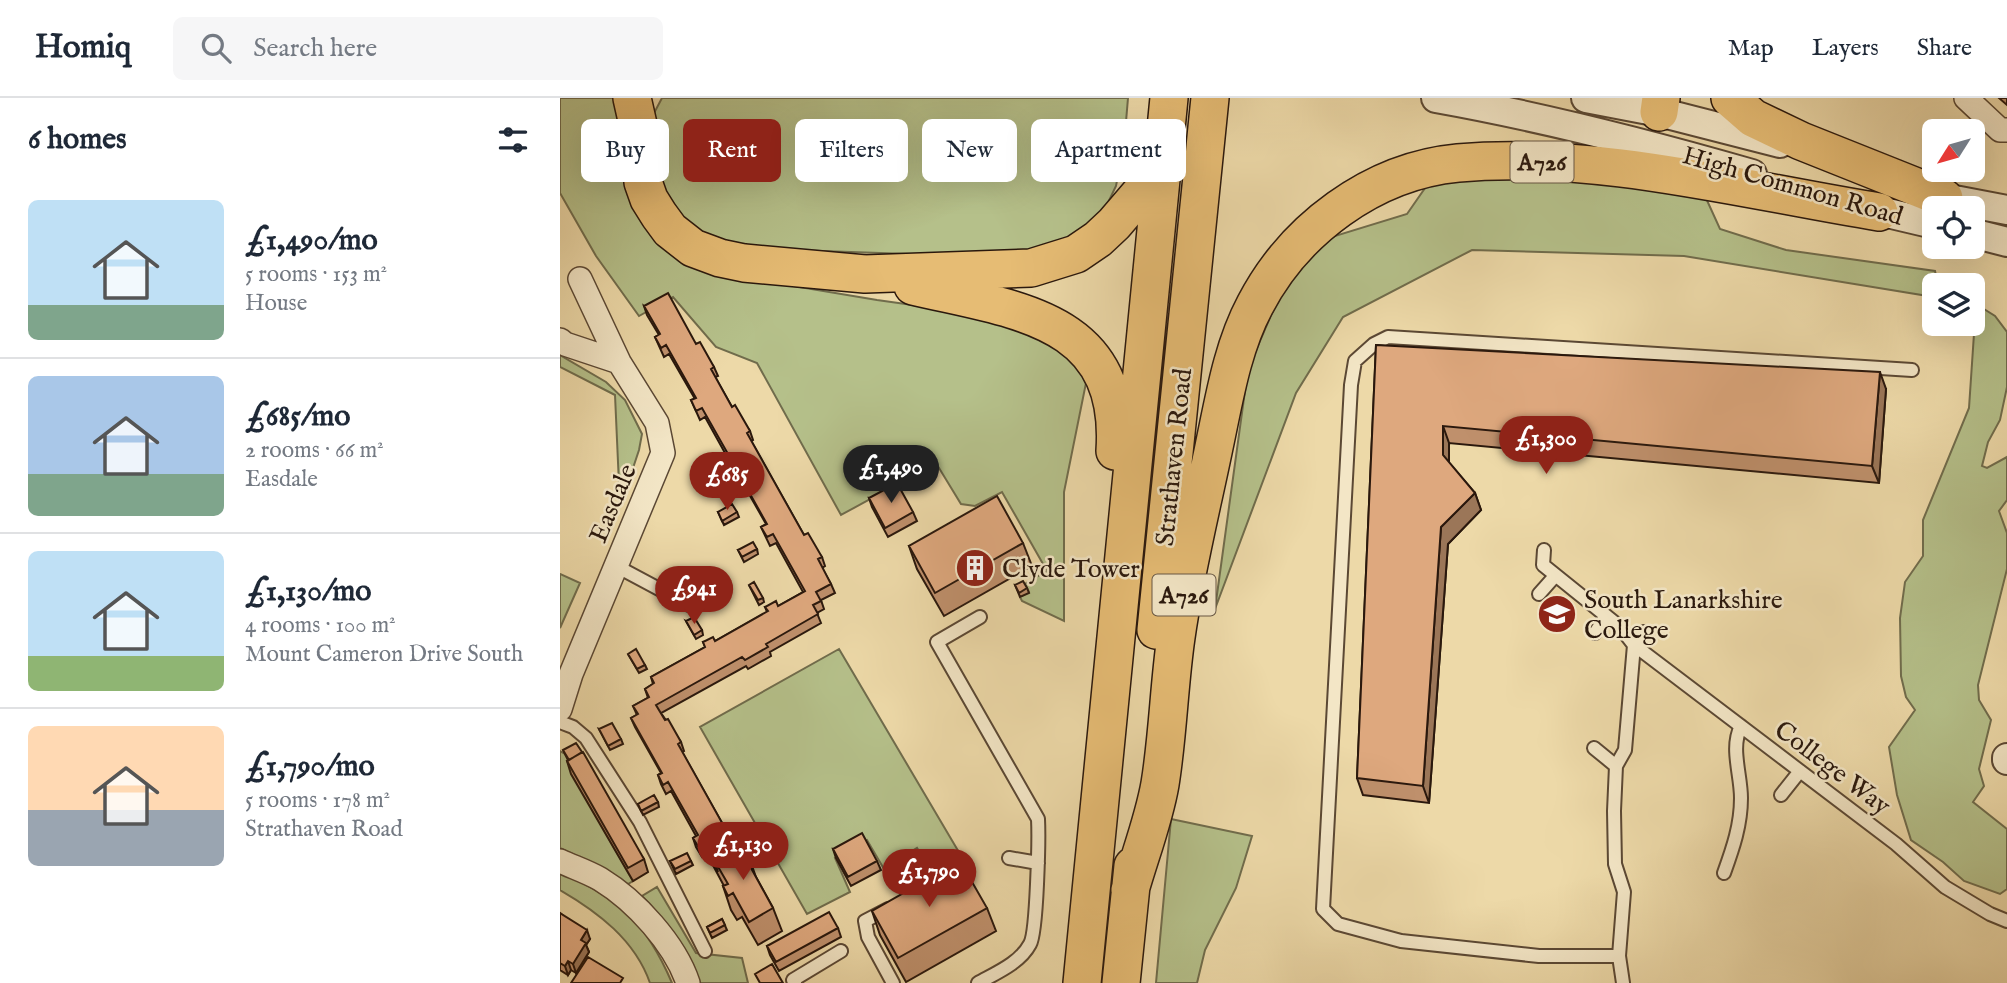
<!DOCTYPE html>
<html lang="en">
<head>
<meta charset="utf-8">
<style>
  :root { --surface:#fff; --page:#f6f6f7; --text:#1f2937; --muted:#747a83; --line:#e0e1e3; --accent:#8f2418 }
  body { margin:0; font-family:"IM FELL English",serif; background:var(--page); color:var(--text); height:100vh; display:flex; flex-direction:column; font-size:26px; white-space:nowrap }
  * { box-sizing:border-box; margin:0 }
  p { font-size:23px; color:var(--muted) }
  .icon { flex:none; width:38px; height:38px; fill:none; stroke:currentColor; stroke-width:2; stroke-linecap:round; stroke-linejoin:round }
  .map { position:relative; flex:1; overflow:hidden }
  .details { display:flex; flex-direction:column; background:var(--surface); width:560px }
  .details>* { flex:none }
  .banner { position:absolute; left:21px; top:21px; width:665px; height:63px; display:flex; gap:14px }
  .needle { width:46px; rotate:233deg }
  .tools { position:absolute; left:1362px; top:21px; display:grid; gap:14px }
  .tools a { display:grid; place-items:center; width:63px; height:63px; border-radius:10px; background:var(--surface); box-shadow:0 7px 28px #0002; font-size:35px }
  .price { position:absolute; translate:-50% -60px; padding:0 16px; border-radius:24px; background:var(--accent); color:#fff; font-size:23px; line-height:46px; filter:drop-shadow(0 2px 4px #0008) }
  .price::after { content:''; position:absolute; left:50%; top:42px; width:21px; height:16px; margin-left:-10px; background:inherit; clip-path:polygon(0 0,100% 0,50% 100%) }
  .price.on { background:#222; color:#fff }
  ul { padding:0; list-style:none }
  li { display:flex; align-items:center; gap:21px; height:175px; padding:0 28px }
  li+li { border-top:2px solid var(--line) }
  li span { display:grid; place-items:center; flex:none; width:196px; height:140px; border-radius:10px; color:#555 }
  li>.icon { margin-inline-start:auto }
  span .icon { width:84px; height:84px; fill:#fffc; stroke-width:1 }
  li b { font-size:30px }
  h2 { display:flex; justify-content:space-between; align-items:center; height:84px; padding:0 28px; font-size:30px }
  .pill { padding:0 24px; border-radius:10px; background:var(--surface); box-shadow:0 7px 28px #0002; font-size:24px; line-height:63px }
  .pill.on { background:var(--accent); color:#fff }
  header { display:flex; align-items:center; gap:42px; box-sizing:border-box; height:98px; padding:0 35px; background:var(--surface); border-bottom:2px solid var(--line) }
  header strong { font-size:33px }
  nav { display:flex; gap:38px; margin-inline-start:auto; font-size:24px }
  .search { width:490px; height:63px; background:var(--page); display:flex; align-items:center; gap:18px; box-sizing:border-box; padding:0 24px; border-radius:10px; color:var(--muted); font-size:26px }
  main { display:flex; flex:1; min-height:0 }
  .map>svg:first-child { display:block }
  .green { fill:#b5c08a; stroke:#706c4c; stroke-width:2 }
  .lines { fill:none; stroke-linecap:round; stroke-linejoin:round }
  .service-casing { stroke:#5b4834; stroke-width:16 }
  .minor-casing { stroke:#5b4834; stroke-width:26 }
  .tertiary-casing { stroke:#5b4834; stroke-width:32 }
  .primary-casing { stroke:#2a180d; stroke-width:40 }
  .service { stroke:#f3e6c6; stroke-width:12 }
  .minor { stroke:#f3e6c6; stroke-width:23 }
  .tertiary { stroke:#f3e6c6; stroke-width:28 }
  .primary { stroke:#e6bc74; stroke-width:37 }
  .wall { fill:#bf906c; stroke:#2a180d; stroke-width:2 }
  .shaded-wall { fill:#9b7658; stroke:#2a180d; stroke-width:2 }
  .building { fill:#dea87e; stroke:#2a180d; stroke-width:2 }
  .labels { text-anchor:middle; stroke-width:5; stroke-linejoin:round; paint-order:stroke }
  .shield { fill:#f3e6c6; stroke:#665644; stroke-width:2 }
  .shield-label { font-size:24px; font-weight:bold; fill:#2a180d }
  .street-label { font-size:26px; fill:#2a180d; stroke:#f3e6c6 }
  .poi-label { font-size:26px; fill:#2a180d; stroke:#f3e6c6; text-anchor:start }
</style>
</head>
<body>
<header>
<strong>Homiq</strong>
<div class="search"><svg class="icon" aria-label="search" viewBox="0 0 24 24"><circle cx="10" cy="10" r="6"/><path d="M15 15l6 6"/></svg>Search here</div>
<nav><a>Map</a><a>Layers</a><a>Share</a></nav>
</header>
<main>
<section class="details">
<h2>6 homes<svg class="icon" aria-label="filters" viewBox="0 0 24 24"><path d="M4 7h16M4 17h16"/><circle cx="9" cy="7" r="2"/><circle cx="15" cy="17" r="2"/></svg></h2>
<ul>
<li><span style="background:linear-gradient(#bfe0f5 75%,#7fa58c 0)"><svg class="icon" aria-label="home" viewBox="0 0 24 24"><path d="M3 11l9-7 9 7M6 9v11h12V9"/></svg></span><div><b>£1,490/mo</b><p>5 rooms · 153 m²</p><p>House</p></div></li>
<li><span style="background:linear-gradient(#a9c7e8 70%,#7fa58c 0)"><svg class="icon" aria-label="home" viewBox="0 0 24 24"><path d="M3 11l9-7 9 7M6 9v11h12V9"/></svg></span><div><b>£685/mo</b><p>2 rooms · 66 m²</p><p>Easdale</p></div></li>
<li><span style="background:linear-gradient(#bfe0f5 75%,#8fb573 0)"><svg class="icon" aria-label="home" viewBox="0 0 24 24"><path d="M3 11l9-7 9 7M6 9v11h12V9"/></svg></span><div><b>£1,130/mo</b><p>4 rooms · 100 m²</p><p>Mount Cameron Drive South</p></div></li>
<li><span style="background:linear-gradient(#ffd9b3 60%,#9aa5b1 0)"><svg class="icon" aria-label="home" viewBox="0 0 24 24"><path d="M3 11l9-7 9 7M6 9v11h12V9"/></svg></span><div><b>£1,790/mo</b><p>5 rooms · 178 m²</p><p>Strathaven Road</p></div></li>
</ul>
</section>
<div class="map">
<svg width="1447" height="885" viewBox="0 0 1447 885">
  <rect width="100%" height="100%" fill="#edd9a8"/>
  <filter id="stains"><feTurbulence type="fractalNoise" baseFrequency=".00286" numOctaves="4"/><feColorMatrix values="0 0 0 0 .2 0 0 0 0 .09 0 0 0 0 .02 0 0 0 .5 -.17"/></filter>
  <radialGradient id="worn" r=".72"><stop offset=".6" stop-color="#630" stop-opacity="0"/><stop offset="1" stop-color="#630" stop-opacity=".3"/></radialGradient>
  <path class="green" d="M0,0h58v37l5,43 16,35 76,60 162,27 135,19 51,21 23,43 -22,109v129l-42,-20 -2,-4 9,-5 -4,-8 22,-13 -45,-79 -27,14 -14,-2 -25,-41 -95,52 -84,-152 -41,-16 -43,-50 -34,19 -43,-60 -36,-63z
    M102,0h466l-4,47 -8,41 -12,25 -38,37 -97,8 -207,-7 -36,-4 -32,-14 -41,-53v-63z
    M959,74l186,24 15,33 66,21 149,21 3,14h-4v12l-250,-41 -212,-6 -129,67 -47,76 -81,216 33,-240 36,-84 41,-46 82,-25 23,-33z
    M1416,206l19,12 12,16v55l-7,33 -12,22 -6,24 5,2 20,-11v43l-8,11 8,22v36l-29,116 1,15 12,20 -12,49 5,17 -11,16 34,27v60l-7,5 -36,-13 -21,-19 -32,-22 -14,-45 -8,-48 26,-37 -9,-13 -5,-21 -1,-58 5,-36 18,-26v-36l46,-112z
    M0,257l46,27 19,18 17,34 -3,16 -19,57 -5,-112 -55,-28z
    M0,476l20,9 -20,45z
    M279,551l121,205 -17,3 -15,9 -11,-18 -33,21 -17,-29 -32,18 15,34 -43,22 -107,-187z
    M0,653l5,3 9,16 -2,4 61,107 -5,3 -24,-15 -44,-21z
    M611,721l81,17 -16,52 -31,62 -8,33h-41z
    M0,774c60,27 86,50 112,111h-22c-15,-43 -52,-71 -90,-93z
    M97,789l39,66 46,5 6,25h-48c-14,-34 -33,-61 -58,-87z"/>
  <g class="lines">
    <g class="service-casing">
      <path id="service" d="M984,452l-1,15 77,62 14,18 262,199 49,43 45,27 17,7
        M56,468l73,39
        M979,496l16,-18
        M1035,535l11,-17
        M1074,547l10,-13
        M0,624l13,5 13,11 54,84 65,129
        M1034,650l22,18
        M1221,697l19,-24
        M449,760l29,5
        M1164,775c9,-25 17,-48 17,-75 0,-24 -11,-50 0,-72
        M328,811l-23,12 3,16 25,46
        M1059,858h-80l-138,-15 -63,-17 -15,-15 28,-524 4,-24 19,-17 14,-7 524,33
        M235,885l-2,-3 48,-29
        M418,885c18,-10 42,-20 52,-39 7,-12 9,-106 8,-125l-101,-177 43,-25
        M1063,885l-4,-27 5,-64 -9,-28 -1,-53 2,-45 9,-16 9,-105"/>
    </g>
    <g class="minor-casing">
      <path id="minor" d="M1406,0l34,32h7
        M0,242l5,4 54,18
        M0,611l11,-35 92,-221 -6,-30 -38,-61 -39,-83
        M0,763c13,6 28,11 40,18 36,22 75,65 88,104"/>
    </g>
    <g class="tertiary-casing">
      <path id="tertiary" d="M876,0c107,19 212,46 316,76
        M1026,0l73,14 121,31
        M1365,93l19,7 63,12
        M1302,109l72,17
        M1412,135l35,9
        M1447,660v2"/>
    </g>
    <g class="primary-casing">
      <path id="primary" d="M72,0l7,31 4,53 6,17 10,16 11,15 23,18 27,10 24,5 121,11 166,-6 45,-14 22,-15 16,-15 48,-56
        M1170,0l23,20 48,23 143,57
        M1099,14l2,-14
        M353,188c101,24 211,31 202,165
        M596,532l54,-532
        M570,792c10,-35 24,-71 30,-106 8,-49 9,-99 16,-147 9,-64 25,-127 38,-190 10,-47 18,-99 41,-142 39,-75 117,-134 203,-142 139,-12 285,27 421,49
        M522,885l87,-885
        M561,885l12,-117"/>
    </g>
    <use href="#service" class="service"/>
    <use href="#minor" class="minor"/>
    <use href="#tertiary" class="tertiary"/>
    <use href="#primary" class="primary"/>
  </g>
  <path class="wall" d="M1439,0h8v7z
    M84,208l52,38 18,23 4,9 -3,1 17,30 18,24 3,9 -2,1 53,94 18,22 3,9 -3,2 9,16 4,9 -14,7 3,9 -7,4 4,10 -51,29 1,4 -23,13 -2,-3 -85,47 20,29 3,9 -2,1 53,94 13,9 8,22 17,31 9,23 -24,14 -16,-28 -5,3 -6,-10 -8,-24h1l-17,-32 -5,3 -6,-10 -3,-9 3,-2 -25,-45 -5,3 -5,-10 -3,-9 3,-2 -26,-46 -4,-9 6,-3 -4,-9 15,-8 -3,-9 8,-5 -2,-7 54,-30 -2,-5 12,-1 52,-29 -2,-5 13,-1 25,-14 -27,-49 -6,3 -9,-19 5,-3 -25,-44 -6,3 -5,-10 -4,-9 4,-2 -25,-45 -5,3 -9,-20 4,-1 -26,-45 -5,3 -9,-20 4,-2 -12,-20z
    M816,247l510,44 -7,94 -430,-40v20l26,30 6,17 -33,34 -19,259 -66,-8 -6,-17z
    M309,400l44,14 4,9 -29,16 -16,-30z
    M158,414h19l2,5 -15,8z
    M463,445l9,23 -88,50 -27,-47 -8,-23z
    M197,451l1,5 -14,8 -6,-12z
    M189,487l14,13 1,4 -5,3z
    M455,487l12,3 2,5 -9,4z
    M126,523l16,9 1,5 -7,4z
    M68,556l17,11 2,4 -8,4z
    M39,631l22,10 2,5 -13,6z
    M3,652l81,109 4,13 -15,9 -62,-107 -4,-13 1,-1z
    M98,704l1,5 -16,8 -5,-11z
    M273,751l44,12 4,9 -30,16 -15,-28z
    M110,763h21l2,4 -17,9z
    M427,810l9,23 -90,51 -26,-47 -8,-24z
    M0,815l30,26 -4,6 3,7 -13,21 -5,-3 -3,5 -8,-5z
    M162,821l5,11 -15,8 -5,-11z
    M278,830l3,9 -62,34 -9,-16 -3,-9z"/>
  <path class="shaded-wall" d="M1320,274l6,17 -7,94 -7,-17z
    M883,328l6,17v29l-6,-17z
    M915,395l6,17 -33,34 -19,259 -6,-17 18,-259z
    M27,832l3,9 -4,6 3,7 -13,21 -3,-9 8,-24z
    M8,863l3,9 -3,5 -3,-9z"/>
  <path class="building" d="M108,195l28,51 4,-2 14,25 -3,2 21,38 3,-2 15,26 -3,2 57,102 4,-2 14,24 -4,2 13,25 -15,8 5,9 -8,4 5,9 -52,30 2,3 -23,13 -3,-3 -86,48 9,15 3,-1 13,23 -3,2 57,102 -22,12 5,14 -15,-27 -4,3 -6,-10 5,-3 -30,-53 -5,3 -5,-10 4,-2 -31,-55 7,-4 -5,-8 16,-9 -4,-8 9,-6 -3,-6 54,-30 -2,-5 10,-5 2,4 53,-30 -3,-4 11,-6 2,5 27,-15 -32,-57 -6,3 -6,-10 6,-3 -30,-53 -5,3 -6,-10 6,-3 -30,-53 -6,3 -5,-11 5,-2 -30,-53 -5,3 -6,-11 5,-3 -16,-28z
    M816,247l504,27 -8,94 -429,-40v29l32,38 -34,34 -18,259 -66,-8z
    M337,385l16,29 -28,16 -16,-30z
    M437,398l26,47 -88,50 -26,-47z
    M172,406l5,8 -15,9 -4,-9z
    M193,444l4,7 -15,8 -4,-7z
    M463,483l4,7 -8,5 -4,-8z
    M194,484l9,16 -5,2 -9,-15z
    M134,519l8,13 -8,5 -8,-14z
    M76,551l9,16 -8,4 -9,-15z
    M52,625l9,16 -13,7 -9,-17z
    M16,645l6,9 -13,8 -6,-10z
    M23,654l61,107 -16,9 -61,-107z
    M94,697l4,7 -17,9 -3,-7z
    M302,735l15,28 -29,16 -15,-28z
    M181,745l7,12 -3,2 28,51 -24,14 -16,-29 -5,3 -5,-10 5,-2 -15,-26z
    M127,755l4,8 -16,8 -5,-8z
    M400,763l27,47 -89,50 -26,-47z
    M269,814l9,16 -62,34 -9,-16z
    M0,815l27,17 -6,10 5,3 -13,21 -5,-3 -3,5 -5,-3z
    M162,821l3,6 -15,8 -3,-6z
    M28,859l35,21 -3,5h-49z
    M212,866l11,19h-23l-5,-9z"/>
  <defs>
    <g id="building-disc" transform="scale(2.0125)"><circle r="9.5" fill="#8f2418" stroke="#f3e6c6"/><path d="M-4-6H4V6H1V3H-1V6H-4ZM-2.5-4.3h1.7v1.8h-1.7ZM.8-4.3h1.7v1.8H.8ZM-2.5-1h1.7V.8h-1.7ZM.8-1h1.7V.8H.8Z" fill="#fff"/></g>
    <g id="university-disc" transform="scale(2.0125)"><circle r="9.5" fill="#8f2418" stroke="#f3e6c6"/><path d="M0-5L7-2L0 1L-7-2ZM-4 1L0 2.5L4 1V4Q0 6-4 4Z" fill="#fff"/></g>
  </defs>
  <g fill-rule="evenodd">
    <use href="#building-disc" x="415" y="470"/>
    <use href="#university-disc" x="997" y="516"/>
  </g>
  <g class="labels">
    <g class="shield">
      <rect x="950.5" y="43.5" width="63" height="41" rx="5"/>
      <rect x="592.5" y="476.5" width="63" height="41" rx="5"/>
    </g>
    <g class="shield-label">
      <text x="982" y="72">A726</text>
      <text x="624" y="505">A726</text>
    </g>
    <g class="street-label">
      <text transform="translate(1233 87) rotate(16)" y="9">High Common Road</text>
      <text transform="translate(613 359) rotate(-84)" y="9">Strathaven Road</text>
      <text transform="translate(52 405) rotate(-67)" y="9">Easdale</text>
      <text transform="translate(1273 669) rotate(37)" y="9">College Way</text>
    </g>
    <g class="poi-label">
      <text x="442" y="479">Clyde Tower</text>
      <text x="1024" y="510">South Lanarkshire<tspan x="1024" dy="30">College</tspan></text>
    </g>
  </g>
  <rect width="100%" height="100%" filter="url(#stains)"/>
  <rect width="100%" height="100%" fill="url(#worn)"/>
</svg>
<div class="tools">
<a><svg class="needle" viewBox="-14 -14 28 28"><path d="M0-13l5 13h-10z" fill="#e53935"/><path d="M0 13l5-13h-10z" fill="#747a83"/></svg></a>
<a><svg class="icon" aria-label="locate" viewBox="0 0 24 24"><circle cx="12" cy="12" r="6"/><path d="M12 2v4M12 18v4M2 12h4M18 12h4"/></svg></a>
<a><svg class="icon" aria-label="layers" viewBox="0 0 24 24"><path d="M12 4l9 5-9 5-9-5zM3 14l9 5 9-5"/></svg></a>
</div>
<b class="price" style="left:986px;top:378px">£1,300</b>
<b class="price on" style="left:331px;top:407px">£1,490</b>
<b class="price" style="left:167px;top:414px">£685</b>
<b class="price" style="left:134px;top:528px">£941</b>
<b class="price" style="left:183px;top:784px">£1,130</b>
<b class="price" style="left:369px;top:811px">£1,790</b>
<div class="banner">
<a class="pill">Buy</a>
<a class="pill on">Rent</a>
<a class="pill">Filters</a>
<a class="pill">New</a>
<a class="pill">Apartment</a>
</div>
</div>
</main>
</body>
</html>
